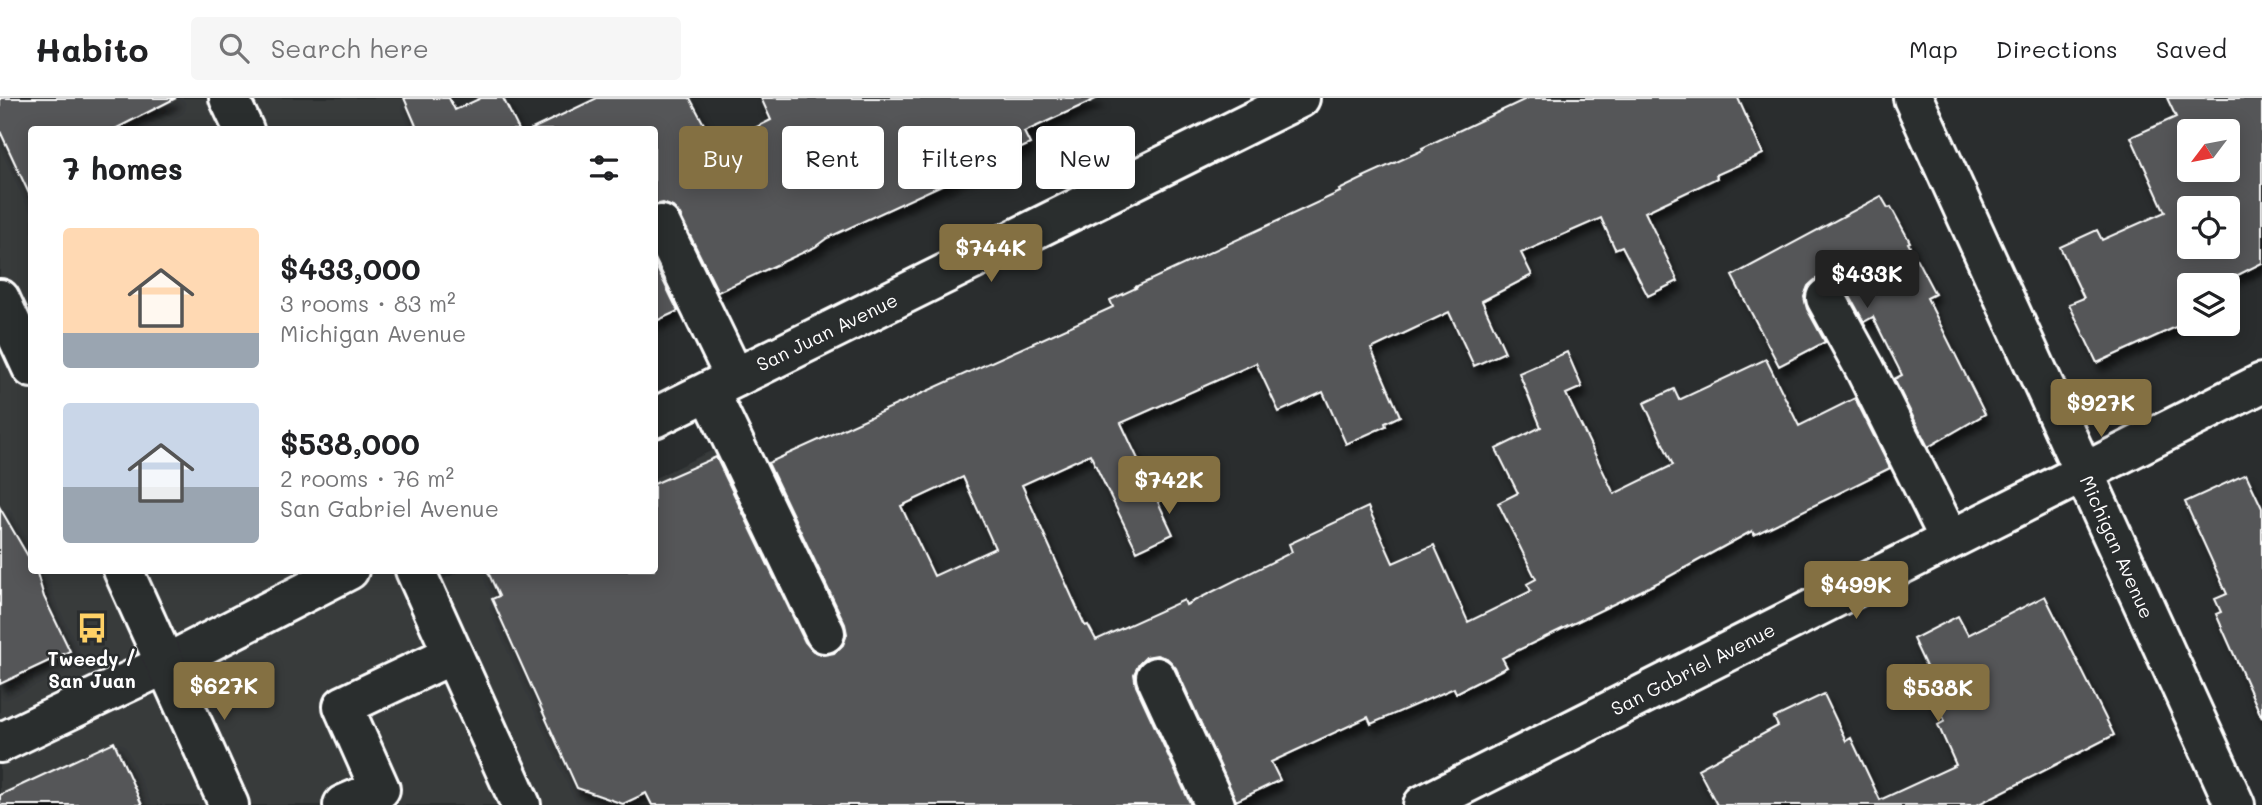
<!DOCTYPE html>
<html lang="en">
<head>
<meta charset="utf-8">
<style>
  :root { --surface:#fff; --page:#f6f6f6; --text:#202124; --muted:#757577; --line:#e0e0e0; --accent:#847042 }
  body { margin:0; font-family:Mali,sans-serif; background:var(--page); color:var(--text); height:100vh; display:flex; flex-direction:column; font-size:26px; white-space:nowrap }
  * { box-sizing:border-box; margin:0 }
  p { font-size:23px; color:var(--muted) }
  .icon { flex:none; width:38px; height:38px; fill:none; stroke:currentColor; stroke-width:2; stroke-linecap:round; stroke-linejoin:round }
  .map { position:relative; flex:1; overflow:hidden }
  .drawer { position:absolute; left:28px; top:28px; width:630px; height:448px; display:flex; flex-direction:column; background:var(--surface); border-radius:7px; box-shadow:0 4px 18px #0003 }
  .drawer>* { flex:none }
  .hud { position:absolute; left:679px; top:28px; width:665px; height:63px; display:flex; gap:14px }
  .needle { width:46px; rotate:238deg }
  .controls { position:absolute; left:2177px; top:21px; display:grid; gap:14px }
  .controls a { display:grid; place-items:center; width:63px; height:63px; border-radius:7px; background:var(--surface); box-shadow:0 4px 18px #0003; font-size:35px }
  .price { position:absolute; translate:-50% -60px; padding:0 16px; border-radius:7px; background:var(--accent); color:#fff; font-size:23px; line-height:46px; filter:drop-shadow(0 2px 4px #0008) }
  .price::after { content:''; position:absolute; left:50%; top:42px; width:21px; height:16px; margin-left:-10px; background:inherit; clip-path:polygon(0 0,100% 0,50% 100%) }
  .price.on { background:#222; color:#fff }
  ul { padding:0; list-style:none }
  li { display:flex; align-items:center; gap:21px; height:175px; padding:0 35px }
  li span { display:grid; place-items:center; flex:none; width:196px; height:140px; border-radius:7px; color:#555 }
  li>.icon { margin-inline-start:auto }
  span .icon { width:84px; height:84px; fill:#fffc; stroke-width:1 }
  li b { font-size:30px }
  h2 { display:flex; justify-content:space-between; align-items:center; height:84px; padding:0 35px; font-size:30px }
  .chip { padding:0 24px; border-radius:7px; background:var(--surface); box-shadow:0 4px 18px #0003; font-size:24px; line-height:63px }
  .chip.on { background:var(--accent); color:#fff }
  header { display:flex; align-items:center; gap:42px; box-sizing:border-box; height:98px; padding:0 35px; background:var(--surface); border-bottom:2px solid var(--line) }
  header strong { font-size:33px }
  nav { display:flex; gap:38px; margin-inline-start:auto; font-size:24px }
  .search { width:490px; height:63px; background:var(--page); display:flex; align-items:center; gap:18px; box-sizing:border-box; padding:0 24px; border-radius:7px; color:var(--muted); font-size:26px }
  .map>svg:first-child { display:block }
  .built { fill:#373a3b }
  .building { fill:#555758; stroke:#fff; stroke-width:2; fill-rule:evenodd; filter:url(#shadow) }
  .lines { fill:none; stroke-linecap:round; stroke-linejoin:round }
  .minor-casing { stroke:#fff; stroke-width:44 }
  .major-casing { stroke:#fff; stroke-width:44 }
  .minor { stroke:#2a2d2e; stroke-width:38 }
  .major { stroke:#2a2d2e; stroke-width:38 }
  .labels { text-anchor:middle; stroke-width:5; stroke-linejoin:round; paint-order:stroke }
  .street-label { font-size:19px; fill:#fff; stroke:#2a2d2e }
  .poi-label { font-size:19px; font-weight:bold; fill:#fff; stroke:#2a2d2e }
</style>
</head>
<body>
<header>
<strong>Habito</strong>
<div class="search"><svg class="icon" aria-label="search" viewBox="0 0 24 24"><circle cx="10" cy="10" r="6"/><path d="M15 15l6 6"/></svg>Search here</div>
<nav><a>Map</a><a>Directions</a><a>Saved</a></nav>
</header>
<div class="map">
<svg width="2262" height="707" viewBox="0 0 2262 707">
  <defs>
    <filter id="shadow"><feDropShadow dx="4.5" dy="8" stdDeviation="3.5" flood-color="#0009"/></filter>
  </defs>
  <rect width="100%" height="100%" fill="#2a2d2e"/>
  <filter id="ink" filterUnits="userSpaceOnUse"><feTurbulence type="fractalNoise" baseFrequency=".0143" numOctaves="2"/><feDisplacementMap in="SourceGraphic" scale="14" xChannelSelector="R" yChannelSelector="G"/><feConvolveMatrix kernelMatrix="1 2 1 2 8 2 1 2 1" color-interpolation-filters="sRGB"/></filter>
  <g filter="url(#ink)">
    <path class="built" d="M0,0h402l15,31 -385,1v440h401l6,11 22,-10 193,-1 1,-92 64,-31 119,262 97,96h-935z"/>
    <path class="building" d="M0,0h176l-63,32h-81v70l-32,-69z
      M404,0h45l6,12 26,-12h22l16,32h-105l3,-2z
      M597,0h93l26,49 55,-27 -10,-22h337l-74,34 6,12 -203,94 -12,9 -97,45 -38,-77 -7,-8 -10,-4 -9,2v-75h-124z
      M1528,0h210l25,56 -47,21 1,3 -72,34 33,69 -30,15 -26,-50 -7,3 -14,-31 -80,35 11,22 -50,26 23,51 -31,14 -25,-54 -78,37 29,67 -15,7 1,3 -40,18 -23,-52 -44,20 -23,-49 -135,60 52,111 -36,17 -47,-97 -68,31 63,141 3,-1 8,15 88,-40 2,5 106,-53 -3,-8 79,-37 25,56 41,-18 34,77 63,-31 -4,-7 9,-5 -38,-76 20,-10 -22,-44 45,-22 -22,-54 48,-21 15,35 -16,7 48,100 59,-29 -29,-62 30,-14 5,11 87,-41 33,67 56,-28 35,70 -136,67 -2,-4 -91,50 -159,77 5,9 -51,26 -2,-5 -83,36 -3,-7 -97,45 9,18 -44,21 -60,-133 -8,-9 -11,-4 -11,2 -7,7 -5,10 2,12 55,119h-539l-6,-12 -23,11 -46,-16 -85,-189 7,-3 -12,-26h167v-86l62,-27 89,185 8,9 11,4 10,-2 9,-8 4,-11 -2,-10 -77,-161 345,-156 -3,-7 26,-12 -1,-1 205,-95 -1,-2 25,-12 -1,-1 60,-27 -1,-2zM963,379l32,71 -61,28 -33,-70z
      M2167,0h95v165l-44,22h-29v36l-92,42 -28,-59 15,-6 -24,-51 37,-17 5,10 63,-28 -34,-75 45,-20zM2189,33h39v39h-39zM2189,110h39v39h-39z
      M1881,98l7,12 3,-1 19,35 -2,1 27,51 -8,4 58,116 -57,33 -34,-68 8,-4 -29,-58 -9,5 -19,-35 -7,-7 -11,-4 -11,3 -8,7 -4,11 3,12 18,33 -46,24 -47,-90z
      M654,164l24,49 -24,11z
      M2246,376l16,34v210l-46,-104 5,-2 -6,-13 12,-5 -42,-92z
      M0,410l32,55v7h4l8,27 26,54 -70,33z
      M2045,498l69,139 -137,70h-260l-19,-36 80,-43 -4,-8 50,-24 22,47 5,-3 29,62 76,-35 -18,-40 7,-4 -20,-41 6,-3 -18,-38 45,-23 10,19z
      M114,644l28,63h-142v-10z"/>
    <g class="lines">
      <g class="minor-casing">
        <path id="minor" d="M229,0l15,32
          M1913,0l322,707
          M661,127l74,153
          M1826,200l39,71 85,171
          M709,293l116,242
          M654,320l646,-320
          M415,472l106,235
          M1156,579l59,128
          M0,645l166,-79 183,-94
          M343,707l37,-16 -37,-83 110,-52
          M1423,707l839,-422"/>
      </g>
      <g class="major-casing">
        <path id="major" d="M0,201l32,69
          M123,472l106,235"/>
      </g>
      <use href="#minor" class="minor"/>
      <use href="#major" class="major"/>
    </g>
  </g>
  <defs>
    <g id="bus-bare" transform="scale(2.415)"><path d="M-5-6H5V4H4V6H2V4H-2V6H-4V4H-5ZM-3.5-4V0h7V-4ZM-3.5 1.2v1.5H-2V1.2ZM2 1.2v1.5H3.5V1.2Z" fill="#ffd166" stroke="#2a2d2e" stroke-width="2.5" paint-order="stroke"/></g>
  </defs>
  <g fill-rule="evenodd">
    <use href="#bus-bare" x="92" y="530"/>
  </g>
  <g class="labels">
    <g class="street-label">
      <text transform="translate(827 234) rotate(-26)" y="7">San Juan Avenue</text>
      <text transform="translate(2117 449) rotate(66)" y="7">Michigan Avenue</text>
      <text transform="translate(1693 571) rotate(-27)" y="7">San Gabriel Avenue</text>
    </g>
    <g class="poi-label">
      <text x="92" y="568">Tweedy /<tspan x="92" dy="22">San Juan</tspan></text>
    </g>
  </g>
</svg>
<div class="controls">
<a><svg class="needle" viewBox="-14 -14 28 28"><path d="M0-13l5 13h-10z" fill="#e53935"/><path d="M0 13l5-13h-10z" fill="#757577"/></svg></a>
<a><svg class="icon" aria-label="locate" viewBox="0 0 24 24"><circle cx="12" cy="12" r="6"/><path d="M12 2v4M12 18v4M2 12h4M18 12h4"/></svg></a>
<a><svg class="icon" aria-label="layers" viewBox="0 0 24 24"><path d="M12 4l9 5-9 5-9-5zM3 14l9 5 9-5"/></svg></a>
</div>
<b class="price" style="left:991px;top:186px">$744K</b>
<b class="price on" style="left:1867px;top:212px">$433K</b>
<b class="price" style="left:2101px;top:341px">$927K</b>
<b class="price" style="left:1169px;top:418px">$742K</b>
<b class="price" style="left:1856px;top:523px">$499K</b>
<b class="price" style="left:224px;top:624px">$627K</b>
<b class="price" style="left:1938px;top:626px">$538K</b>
<div class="hud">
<a class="chip on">Buy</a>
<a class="chip">Rent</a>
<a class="chip">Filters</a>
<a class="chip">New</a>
</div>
<section class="drawer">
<h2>7 homes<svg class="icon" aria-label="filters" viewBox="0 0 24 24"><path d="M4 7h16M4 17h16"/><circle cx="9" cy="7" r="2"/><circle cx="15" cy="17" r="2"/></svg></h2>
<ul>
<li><span style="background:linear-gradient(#ffd9b3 75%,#9aa5b1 0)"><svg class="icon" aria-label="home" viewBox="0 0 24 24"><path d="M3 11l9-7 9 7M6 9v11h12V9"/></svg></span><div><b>$433,000</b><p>3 rooms · 83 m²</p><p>Michigan Avenue</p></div></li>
<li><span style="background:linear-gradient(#c9d6e8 60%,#9aa5b1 0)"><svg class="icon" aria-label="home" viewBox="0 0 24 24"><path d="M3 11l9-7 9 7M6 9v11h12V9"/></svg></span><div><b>$538,000</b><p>2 rooms · 76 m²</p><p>San Gabriel Avenue</p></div></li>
</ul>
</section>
</div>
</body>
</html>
